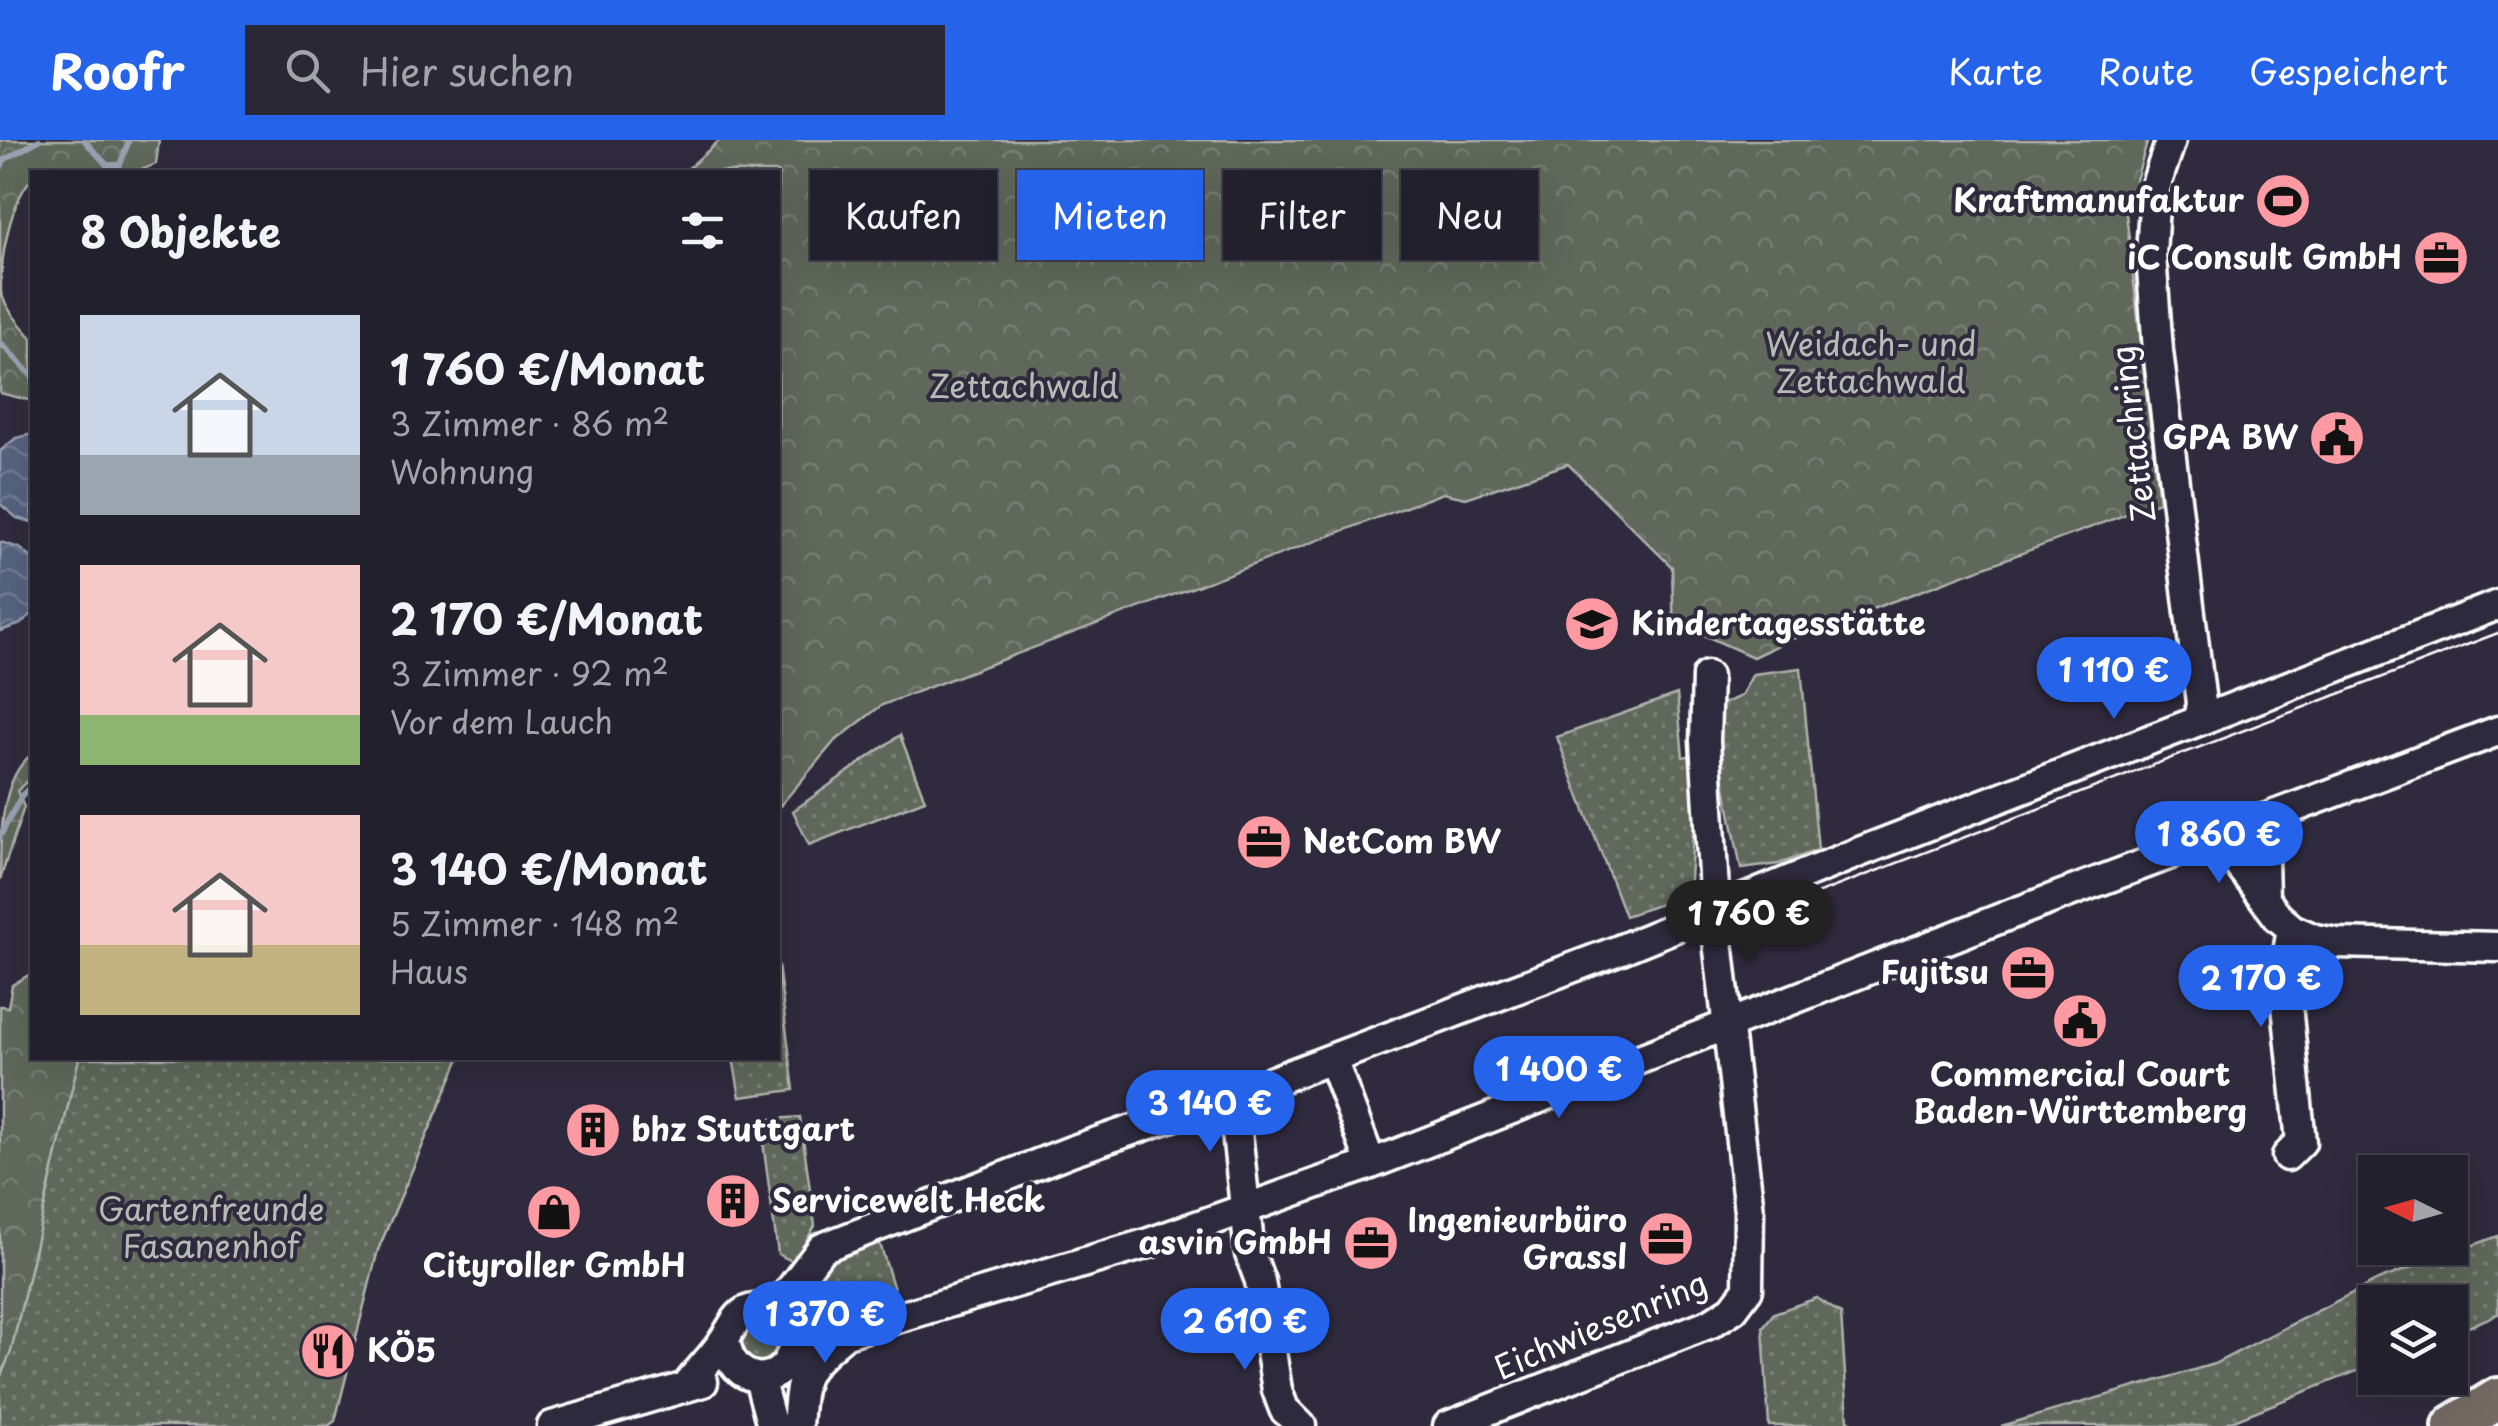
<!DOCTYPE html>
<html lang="de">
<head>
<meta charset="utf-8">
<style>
  :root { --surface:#23202e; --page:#2b2836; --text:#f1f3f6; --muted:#a3a3aa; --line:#403e4a; --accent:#2563eb }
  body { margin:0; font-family:"Playpen Sans",sans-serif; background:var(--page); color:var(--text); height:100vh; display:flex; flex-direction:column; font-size:38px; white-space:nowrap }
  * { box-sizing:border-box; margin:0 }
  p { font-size:32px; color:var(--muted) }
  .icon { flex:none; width:55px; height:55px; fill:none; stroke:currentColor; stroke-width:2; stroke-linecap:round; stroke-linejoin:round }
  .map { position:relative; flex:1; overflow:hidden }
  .side { position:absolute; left:30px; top:30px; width:750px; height:890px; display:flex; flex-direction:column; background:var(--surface); border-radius:0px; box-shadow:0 10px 40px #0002,0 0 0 2px var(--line) }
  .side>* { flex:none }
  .banner { position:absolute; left:810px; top:30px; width:950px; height:90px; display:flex; gap:20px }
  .needle { width:65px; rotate:275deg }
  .tools { position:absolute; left:2358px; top:1015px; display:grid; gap:20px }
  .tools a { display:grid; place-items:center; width:110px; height:110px; border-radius:0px; background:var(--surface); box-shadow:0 10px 40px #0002,0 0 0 2px var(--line); font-size:50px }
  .price { position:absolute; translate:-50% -85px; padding:0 22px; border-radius:35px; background:var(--accent); color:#fff; font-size:32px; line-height:65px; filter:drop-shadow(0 2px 5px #0008) }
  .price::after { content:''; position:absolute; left:50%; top:60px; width:30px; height:22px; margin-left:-15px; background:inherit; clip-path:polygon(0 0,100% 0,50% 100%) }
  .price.selected { background:#222; color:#fff }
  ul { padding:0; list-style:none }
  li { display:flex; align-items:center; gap:30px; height:250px; padding:0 50px }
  li span { display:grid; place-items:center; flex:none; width:280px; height:200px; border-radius:0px; color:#555 }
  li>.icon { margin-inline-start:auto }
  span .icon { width:120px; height:120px; fill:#fffc; stroke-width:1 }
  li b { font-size:42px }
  h2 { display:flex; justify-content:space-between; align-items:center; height:120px; padding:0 50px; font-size:42px }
  .tag { padding:0 35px; border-radius:0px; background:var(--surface); box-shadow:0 10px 40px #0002,0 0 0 2px var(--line); font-size:35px; line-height:90px }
  .tag.selected { background:var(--accent); color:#fff }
  header { display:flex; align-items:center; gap:60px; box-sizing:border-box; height:140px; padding:0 50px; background:var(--accent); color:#fff }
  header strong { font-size:48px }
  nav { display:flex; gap:55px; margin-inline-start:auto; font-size:35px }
  .search { width:700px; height:90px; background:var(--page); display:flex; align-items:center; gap:25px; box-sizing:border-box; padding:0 35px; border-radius:0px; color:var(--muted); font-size:38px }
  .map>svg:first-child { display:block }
  .green { fill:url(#green-dots); stroke:#afb3ac; stroke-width:2.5 }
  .forest { fill:url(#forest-crowns); stroke:#afb3ac; stroke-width:2.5 }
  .water { fill:url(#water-waves); stroke:#9aa1b2; stroke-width:2.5 }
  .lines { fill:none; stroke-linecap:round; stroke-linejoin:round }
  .stream { stroke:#9aa1b2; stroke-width:6 }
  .minor-casing { stroke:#fff; stroke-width:35 }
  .highway-casing { stroke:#fff; stroke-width:48 }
  .minor { stroke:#2f2a3d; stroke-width:28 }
  .highway { stroke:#756964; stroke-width:40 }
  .tram { stroke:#fff; stroke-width:2.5 }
  .labels { text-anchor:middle; stroke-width:8; stroke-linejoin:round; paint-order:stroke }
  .poi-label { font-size:32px; font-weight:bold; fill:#fff; stroke:#2f2a3d; text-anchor:end }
  .park-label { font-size:32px; fill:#b7bbb5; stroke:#2f2a3d }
  .street-label { font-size:32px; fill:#fff; stroke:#2f2a3d }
</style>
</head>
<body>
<header>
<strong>Roofr</strong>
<div class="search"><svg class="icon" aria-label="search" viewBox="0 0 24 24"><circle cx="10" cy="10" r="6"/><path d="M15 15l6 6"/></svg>Hier suchen</div>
<nav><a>Karte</a><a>Route</a><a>Gespeichert</a></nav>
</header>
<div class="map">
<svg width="2498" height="1286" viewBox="0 0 2498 1286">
  <defs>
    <pattern id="green-dots" width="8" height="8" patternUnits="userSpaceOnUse" patternTransform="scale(2.5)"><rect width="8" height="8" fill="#5f675a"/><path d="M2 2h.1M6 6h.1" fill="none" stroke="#777e73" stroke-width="1.8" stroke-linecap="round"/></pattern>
    <pattern id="forest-crowns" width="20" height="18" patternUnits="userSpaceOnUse" patternTransform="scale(2.5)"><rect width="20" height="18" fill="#5f675a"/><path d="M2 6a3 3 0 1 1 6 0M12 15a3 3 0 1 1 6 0" fill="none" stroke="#777e73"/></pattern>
    <pattern id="water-waves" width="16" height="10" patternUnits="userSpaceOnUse" patternTransform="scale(2.5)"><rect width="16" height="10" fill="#57637f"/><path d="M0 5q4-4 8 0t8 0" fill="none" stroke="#707a92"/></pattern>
  </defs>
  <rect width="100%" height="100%" fill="#2f2a3d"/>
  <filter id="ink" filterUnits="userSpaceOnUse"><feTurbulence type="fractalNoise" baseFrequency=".01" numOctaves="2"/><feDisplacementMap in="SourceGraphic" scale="20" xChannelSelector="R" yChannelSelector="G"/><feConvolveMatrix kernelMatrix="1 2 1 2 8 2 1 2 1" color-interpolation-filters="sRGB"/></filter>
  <g filter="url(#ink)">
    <path class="green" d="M1801,528l17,182 -39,14 -38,5 -24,-124 3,-40 21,-9 12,-22z
      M1677,554l6,63 15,-3 -9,141 -64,21 -68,-179z
      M900,595l25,65 -116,45 -16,-34z
      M778,825l16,125 -54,7 -7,-39h45z
      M79,918h381l-82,192 -43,171 -7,5h-328v-48l11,-27z
      M800,977l15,109 -21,36 -16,-8 -18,-134z
      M2498,1096v78l-48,21v-33h-75v62l-156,62h-218l213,-62 164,-84z
      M878,1097l22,72 -92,24 -16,-30 28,-39z
      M1817,1158l24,16 7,106 9,6h-88l-6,-99 11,-14z
      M741 1202a19 19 0 1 1 38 0a19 19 0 1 1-38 0Z"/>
    <path class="forest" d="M0,0h159l-3,24c-26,13 -66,13 -93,1l-31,7v6c-22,25 -32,80 -31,114 5,18 20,33 31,46v63l-32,-8z
      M720,0h1428l-22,73 33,289 -370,138 -36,17 -56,-25 -23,5 -2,-70 -104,-103 -102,34 -23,-5 -561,212 -48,37 -55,65 -1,-635h-94z
      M32,614v22l-15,15 7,16 -24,73c0,-41 0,-102 32,-126z
      M32,833v85h47l-68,293 -11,27v-372l8,1 4,-22z"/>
    <path class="water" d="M32,294v88l-15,-4 -17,-14v-53l16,-13z
      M0,402l20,6 12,10v56l-13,11 -19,6z"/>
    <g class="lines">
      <path class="stream" d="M84,0l23,25h13l9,-25
        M0,29l4,-9 35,-20
        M0,202l32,34
        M0,696l22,-41 10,-10"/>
      <g class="minor-casing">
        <path id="minor" d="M2171,0l-16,48 -4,67 7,96 43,352 -3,18
          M2262,679l2,78
          M2199,703l37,18 42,56 14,12 23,10 22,4 161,4
          M1332,919l39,105
          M1233,955l17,159 10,27 17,109 7,19 17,17
          M2287,1016l14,-14 -17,-166 8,-47
          M725,1199c5,49 62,52 69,4l52,-10 303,-90 222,-79 643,-251 484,-182
          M759,1238l13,48
          M686,1247c11,-16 27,-30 37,-46 15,-22 17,-39 51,-30l48,-63 249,-97 178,-61 370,-140 238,-97 641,-248
          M552,1286l151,-44
          M797,1286c4,-52 4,-55 44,-89
          M1448,1286l263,-103 22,-14 15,-20 1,-78 -33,-287 -11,-183 2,-65"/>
      </g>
      <g class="highway-casing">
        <path id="highway" d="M2454,1286l44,-27"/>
      </g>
      <use href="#minor" class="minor"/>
      <use href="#highway" class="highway"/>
      <path class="tram" d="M1764,774l734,-281"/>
    </g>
  </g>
  <defs>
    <g id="stadium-disc" transform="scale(2.875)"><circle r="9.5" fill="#ff9aa2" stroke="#2f2a3d"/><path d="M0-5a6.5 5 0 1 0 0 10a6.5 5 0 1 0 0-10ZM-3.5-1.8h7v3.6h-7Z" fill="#111"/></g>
    <g id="office-disc" transform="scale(2.875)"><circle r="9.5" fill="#ff9aa2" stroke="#2f2a3d"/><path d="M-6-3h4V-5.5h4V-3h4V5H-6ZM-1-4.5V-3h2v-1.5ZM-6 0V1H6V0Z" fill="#111"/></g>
    <g id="civic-disc" transform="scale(2.875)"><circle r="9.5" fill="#ff9aa2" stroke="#2f2a3d"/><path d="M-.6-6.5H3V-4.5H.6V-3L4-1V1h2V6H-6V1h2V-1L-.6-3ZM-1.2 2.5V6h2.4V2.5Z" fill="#111"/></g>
    <g id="school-disc" transform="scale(2.875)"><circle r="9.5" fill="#ff9aa2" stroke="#2f2a3d"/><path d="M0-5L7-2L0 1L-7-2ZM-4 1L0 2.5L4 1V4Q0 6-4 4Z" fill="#111"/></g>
    <g id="building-disc" transform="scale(2.875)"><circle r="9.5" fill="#ff9aa2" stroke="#2f2a3d"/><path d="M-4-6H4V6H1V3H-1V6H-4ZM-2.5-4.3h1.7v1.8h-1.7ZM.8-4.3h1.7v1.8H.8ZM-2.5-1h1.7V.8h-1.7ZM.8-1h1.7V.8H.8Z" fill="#111"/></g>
    <g id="shop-disc" transform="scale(2.875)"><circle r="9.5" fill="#ff9aa2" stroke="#2f2a3d"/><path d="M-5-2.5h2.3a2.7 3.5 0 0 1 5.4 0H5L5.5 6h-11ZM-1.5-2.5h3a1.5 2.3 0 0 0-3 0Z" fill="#111"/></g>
    <g id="restaurant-disc" transform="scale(2.875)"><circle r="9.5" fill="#ff9aa2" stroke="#2f2a3d"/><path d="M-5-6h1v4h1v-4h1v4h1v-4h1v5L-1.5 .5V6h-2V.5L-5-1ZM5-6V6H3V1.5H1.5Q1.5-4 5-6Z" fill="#111"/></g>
  </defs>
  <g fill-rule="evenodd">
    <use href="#stadium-disc" x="2283" y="61"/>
    <use href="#office-disc" x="2441" y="118"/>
    <use href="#civic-disc" x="2337" y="298"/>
    <use href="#school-disc" x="1592" y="484"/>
    <use href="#office-disc" x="1264" y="702"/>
    <use href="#office-disc" x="2028" y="833"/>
    <use href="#civic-disc" x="2080" y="881"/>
    <use href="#building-disc" x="593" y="990"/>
    <use href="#building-disc" x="733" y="1061"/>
    <use href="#shop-disc" x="554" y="1072"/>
    <use href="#office-disc" x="1666" y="1099"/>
    <use href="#office-disc" x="1371" y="1103"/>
    <use href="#restaurant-disc" x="328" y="1211"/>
  </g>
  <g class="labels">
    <g class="poi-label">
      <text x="2244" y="72">Kraftmanufaktur</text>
      <text x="2402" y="129">iC Consult GmbH</text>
      <text x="2298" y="309">GPA BW</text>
      <text x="1631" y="495" text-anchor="start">Kindertagesstätte</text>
      <text x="1303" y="713" text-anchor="start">NetCom BW</text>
      <text x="1989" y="844">Fujitsu</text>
      <text x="2080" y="946" text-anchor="middle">Commercial Court<tspan x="2080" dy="37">Baden-Württemberg</tspan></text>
      <text x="632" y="1001" text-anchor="start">bhz Stuttgart</text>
      <text x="772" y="1072" text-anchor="start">Servicewelt Heck</text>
      <text x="1627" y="1092">Ingenieurbüro<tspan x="1627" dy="37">Grassl</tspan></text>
      <text x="1332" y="1114">asvin GmbH</text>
      <text x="554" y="1137" text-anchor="middle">Cityroller GmbH</text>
      <text x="367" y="1222" text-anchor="start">KÖ5</text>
    </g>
    <g class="park-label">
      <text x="1871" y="216">Weidach- und<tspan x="1871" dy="37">Zettachwald</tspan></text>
      <text x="1024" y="258">Zettachwald</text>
      <text x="211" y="1081">Gartenfreunde<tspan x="211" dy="37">Fasanenhof</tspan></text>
    </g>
    <g class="street-label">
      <text transform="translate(2134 294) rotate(-97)" y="11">Zettachring</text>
      <text transform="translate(1601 1186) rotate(-23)" y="11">Eichwiesenring</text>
    </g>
  </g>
</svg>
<div class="tools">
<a><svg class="needle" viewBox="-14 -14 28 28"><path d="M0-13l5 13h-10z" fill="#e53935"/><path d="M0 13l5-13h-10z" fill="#a3a3aa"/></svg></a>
<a><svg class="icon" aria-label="layers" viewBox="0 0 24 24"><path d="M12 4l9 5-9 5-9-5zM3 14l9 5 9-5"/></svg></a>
</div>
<b class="price" style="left:2114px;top:582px">1 110 €</b>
<b class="price" style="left:2219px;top:746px">1 860 €</b>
<b class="price selected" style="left:1749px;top:825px">1 760 €</b>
<b class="price" style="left:2261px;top:890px">2 170 €</b>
<b class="price" style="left:1559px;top:981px">1 400 €</b>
<b class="price" style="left:1210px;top:1015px">3 140 €</b>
<b class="price" style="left:825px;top:1226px">1 370 €</b>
<b class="price" style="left:1245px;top:1233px">2 610 €</b>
<div class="banner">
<a class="tag">Kaufen</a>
<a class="tag selected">Mieten</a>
<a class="tag">Filter</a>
<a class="tag">Neu</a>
</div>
<section class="side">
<h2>8 Objekte<svg class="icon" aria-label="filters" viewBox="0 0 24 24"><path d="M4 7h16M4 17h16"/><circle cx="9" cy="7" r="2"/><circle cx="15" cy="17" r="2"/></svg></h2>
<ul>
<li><span style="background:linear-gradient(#c9d6e8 70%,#9aa5b1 0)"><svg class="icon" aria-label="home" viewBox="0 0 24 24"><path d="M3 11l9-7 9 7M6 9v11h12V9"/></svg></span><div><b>1 760 €/Monat</b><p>3 Zimmer · 86 m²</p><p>Wohnung</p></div></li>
<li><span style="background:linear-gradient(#f6c9c9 75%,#8fb573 0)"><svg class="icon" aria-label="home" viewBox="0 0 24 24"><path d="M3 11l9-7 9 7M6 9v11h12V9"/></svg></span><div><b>2 170 €/Monat</b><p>3 Zimmer · 92 m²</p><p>Vor dem Lauch</p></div></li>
<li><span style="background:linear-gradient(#f6c9c9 65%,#c2b280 0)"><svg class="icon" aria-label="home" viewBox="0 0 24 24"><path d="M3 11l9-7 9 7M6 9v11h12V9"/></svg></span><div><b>3 140 €/Monat</b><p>5 Zimmer · 148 m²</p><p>Haus</p></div></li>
</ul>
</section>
</div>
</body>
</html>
